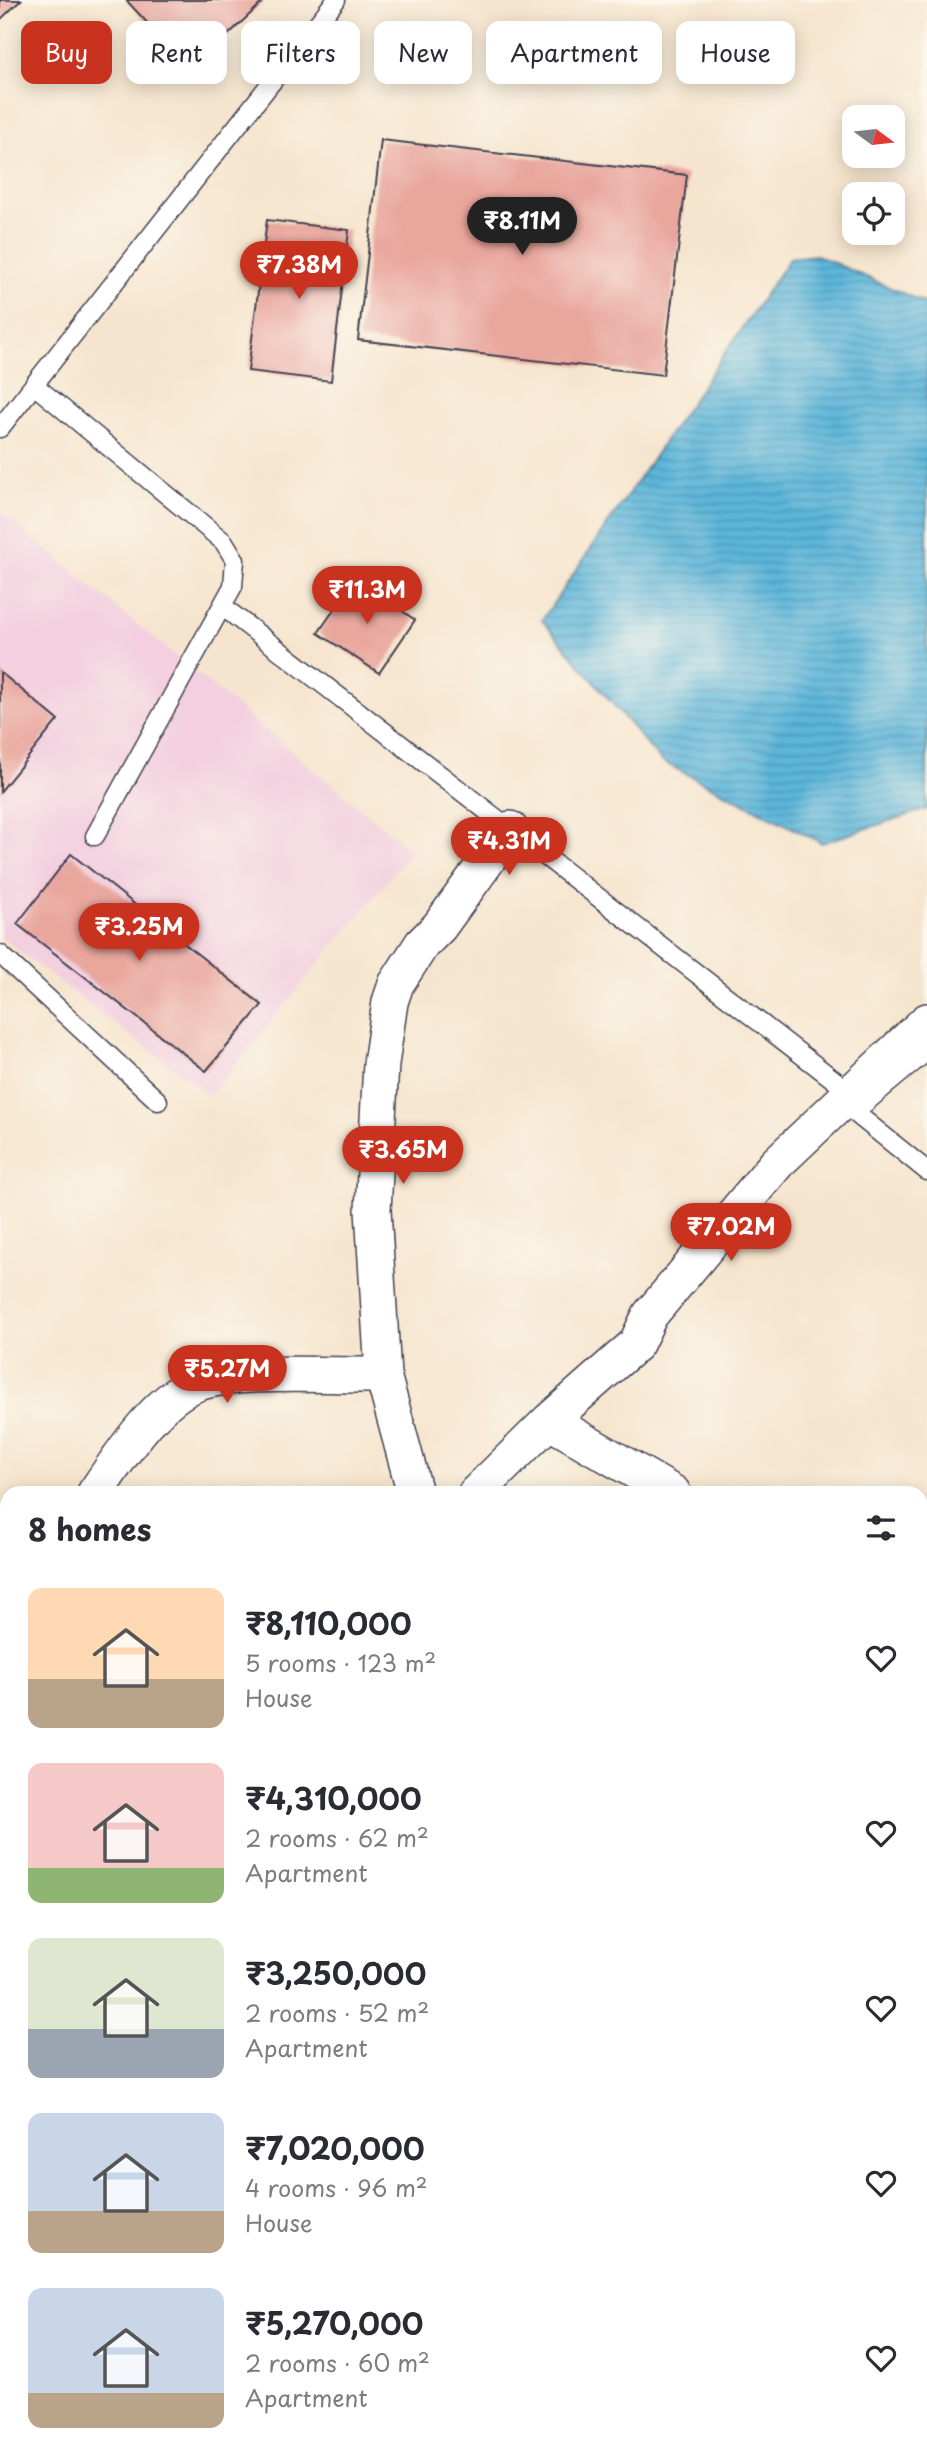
<!DOCTYPE html>
<html lang="en">
<head>
<meta charset="utf-8">
<style>
  :root { --surface:#fff; --page:#f2f2f3; --text:#2b2b33; --muted:#7c7c81; --accent:#c8321e }
  body { margin:0; font-family:"Playpen Sans",sans-serif; background:var(--page); color:var(--text); height:100vh; display:flex; flex-direction:column; font-size:26px; white-space:nowrap }
  * { box-sizing:border-box; margin:0 }
  p { font-size:23px; color:var(--muted) }
  .icon { flex:none; width:38px; height:38px; fill:none; stroke:currentColor; stroke-width:2; stroke-linecap:round; stroke-linejoin:round }
  .map { position:relative; flex:1; overflow:hidden }
  .drawer { position:absolute; left:0px; top:1486px; width:928px; height:975px; display:flex; flex-direction:column; background:var(--surface); border-radius:21px 21px 0 0; box-shadow:0 4px 18px #0003 }
  .drawer>* { flex:none }
  .top-card { position:absolute; left:21px; top:21px; width:886px; height:63px; display:flex; gap:14px }
  .needle { width:46px; rotate:105deg }
  .tools { position:absolute; left:842px; top:105px; display:grid; gap:14px }
  .tools a { display:grid; place-items:center; width:63px; height:63px; border-radius:14px; background:var(--surface); box-shadow:0 4px 18px #0003; font-size:35px }
  .price { position:absolute; translate:-50% -60px; padding:0 16px; border-radius:24px; background:var(--accent); color:#fff; font-size:23px; line-height:46px; filter:drop-shadow(0 2px 4px #0008) }
  .price::after { content:''; position:absolute; left:50%; top:42px; width:21px; height:16px; margin-left:-10px; background:inherit; clip-path:polygon(0 0,100% 0,50% 100%) }
  .price.on { background:#222; color:#fff }
  ul { padding:0; list-style:none }
  li { display:flex; align-items:center; gap:21px; height:175px; padding:0 28px }
  li span { display:grid; place-items:center; flex:none; width:196px; height:140px; border-radius:14px; color:#555 }
  li>.icon { margin-inline-start:auto }
  span .icon { width:84px; height:84px; fill:#fffc; stroke-width:1 }
  li b { font-size:30px }
  h2 { display:flex; justify-content:space-between; align-items:center; height:84px; padding:0 28px; font-size:30px }
  .pill { padding:0 24px; border-radius:14px; background:var(--surface); box-shadow:0 4px 18px #0003; font-size:24px; line-height:63px }
  .pill.on { background:var(--accent); color:#fff }
  .map>svg:first-child { display:block }
  .built { fill:#f3cfdf }
  .water { fill:url(#water-rules); stroke:#3f6c8a; stroke-width:2 }
  .building { fill:#e9a69d }
  .lines { fill:none; stroke-linecap:round; stroke-linejoin:round }
  .lane-casing { stroke:#423f51; stroke-width:21 }
  .street-casing { stroke:#423f51; stroke-width:38 }
  .lane { stroke:#fff; stroke-width:18 }
  .street { stroke:#fff; stroke-width:35 }
</style>
</head>
<body>
<div class="map">
<svg width="927" height="2459" viewBox="0 0 927 2459">
  <defs>
    <pattern id="water-rules" width="6" height="5" patternUnits="userSpaceOnUse" patternTransform="scale(1.75)"><rect width="6" height="5" fill="#5cb6da"/><path d="M0 2.5h6" fill="none" stroke="#4c94b2"/></pattern>
  </defs>
  <rect width="100%" height="100%" fill="#fbf7ec"/>
  <filter id="ink" filterUnits="userSpaceOnUse"><feTurbulence type="fractalNoise" baseFrequency=".0143" numOctaves="2"/><feDisplacementMap in="SourceGraphic" scale="14" xChannelSelector="R" yChannelSelector="G"/><feConvolveMatrix kernelMatrix="1 2 1 2 8 2 1 2 1" color-interpolation-filters="sRGB"/></filter>
  <filter id="wash" filterUnits="userSpaceOnUse"><feTurbulence type="fractalNoise" baseFrequency=".00686" numOctaves="4" result="noise"/><feDisplacementMap in="SourceGraphic" scale="28" xChannelSelector="R" yChannelSelector="G"/><feGaussianBlur stdDeviation="1.57" result="paint"/><feColorMatrix in="noise" values="0 0 0 0 0 0 0 0 0 0 0 0 0 0 0 0 0 1.4 0 .05"/><feComposite in="paint" operator="in"/></filter>
  <g filter="url(#wash)">
    <rect width="100%" height="100%" fill="#f6e5ce"/>
    <path class="built" d="M0,511l412,340 -202,245 -210,-159z"/>
    <path class="water" d="M816,255l111,49v505l-105,34 -161,-82 -119,-141 248,-362z"/>
    <g id="blocks">
      <path class="building" d="M0,0h21l-21,20z
        M126,0h139l-74,70z
        M381,140l306,35 -24,200 -305,-35z
        M267,220l82,10 -18,151 -83,-10z
        M356,578l59,42 -36,53 -61,-40z
        M0,672l58,48 -58,72z
        M71,854l191,151 -56,66 -189,-147z"/>
    </g>
  </g>
  <g filter="url(#ink)">
    <use href="#blocks" fill-opacity="0" stroke="#423f51" stroke-width="2"/>
    <g class="lines">
      <g class="lane-casing">
        <path id="lane" d="M34,385l190,157 11,18 -2,26 -138,250
          M0,428l336,-428
          M222,606l629,487
          M0,954l158,147
          M927,1051l-73,61 73,59"/>
      </g>
      <g class="street-casing">
        <path id="street" d="M95,1493c24,-35 57,-88 96,-107 36,-18 147,-10 192,-11
          M415,1493l-32,-118 -10,-165 8,-146 9,-62 6,-18 26,-40 17,-17 71,-98
          M476,1493l73,-72
          M673,1493l-124,-72 87,-77 14,-29 127,-152 150,-142
          M920,1637l7,4
          M0,1652l7,-10
          M0,1778l7,7
          M920,1789l7,4
          M0,2089l7,-11
          M920,2136l7,11
          M0,2198l7,4
          M920,2248l7,-5
          M920,2426l7,4
          M180,2454l9,5
          M502,2459l2,-5
          M559,2459l10,-5"/>
      </g>
      <use href="#lane" class="lane"/>
      <use href="#street" class="street"/>
    </g>
  </g>
</svg>
<div class="tools">
<a><svg class="needle" viewBox="-14 -14 28 28"><path d="M0-13l5 13h-10z" fill="#e53935"/><path d="M0 13l5-13h-10z" fill="#7c7c81"/></svg></a>
<a><svg class="icon" aria-label="locate" viewBox="0 0 24 24"><circle cx="12" cy="12" r="6"/><path d="M12 2v4M12 18v4M2 12h4M18 12h4"/></svg></a>
</div>
<b class="price on" style="left:522px;top:257px">₹8.11M</b>
<b class="price" style="left:299px;top:301px">₹7.38M</b>
<b class="price" style="left:367px;top:626px">₹11.3M</b>
<b class="price" style="left:509px;top:877px">₹4.31M</b>
<b class="price" style="left:139px;top:963px">₹3.25M</b>
<b class="price" style="left:403px;top:1186px">₹3.65M</b>
<b class="price" style="left:731px;top:1263px">₹7.02M</b>
<b class="price" style="left:227px;top:1405px">₹5.27M</b>
<div class="top-card">
<a class="pill on">Buy</a>
<a class="pill">Rent</a>
<a class="pill">Filters</a>
<a class="pill">New</a>
<a class="pill">Apartment</a>
<a class="pill">House</a>
</div>
<section class="drawer">
<h2>8 homes<svg class="icon" aria-label="filters" viewBox="0 0 24 24"><path d="M4 7h16M4 17h16"/><circle cx="9" cy="7" r="2"/><circle cx="15" cy="17" r="2"/></svg></h2>
<ul>
<li><span style="background:linear-gradient(#ffd9b3 65%,#b9a48a 0)"><svg class="icon" aria-label="home" viewBox="0 0 24 24"><path d="M3 11l9-7 9 7M6 9v11h12V9"/></svg></span><div><b>₹8,110,000</b><p>5 rooms · 123 m²</p><p>House</p></div><svg class="icon" aria-label="heart" viewBox="0 0 24 24"><path d="M12 20l-8-8c-3-5 5-10 8-4 3-6 11-1 8 4z"/></svg></li>
<li><span style="background:linear-gradient(#f6c9c9 75%,#8fb573 0)"><svg class="icon" aria-label="home" viewBox="0 0 24 24"><path d="M3 11l9-7 9 7M6 9v11h12V9"/></svg></span><div><b>₹4,310,000</b><p>2 rooms · 62 m²</p><p>Apartment</p></div><svg class="icon" aria-label="heart" viewBox="0 0 24 24"><path d="M12 20l-8-8c-3-5 5-10 8-4 3-6 11-1 8 4z"/></svg></li>
<li><span style="background:linear-gradient(#dfe7d0 65%,#9aa5b1 0)"><svg class="icon" aria-label="home" viewBox="0 0 24 24"><path d="M3 11l9-7 9 7M6 9v11h12V9"/></svg></span><div><b>₹3,250,000</b><p>2 rooms · 52 m²</p><p>Apartment</p></div><svg class="icon" aria-label="heart" viewBox="0 0 24 24"><path d="M12 20l-8-8c-3-5 5-10 8-4 3-6 11-1 8 4z"/></svg></li>
<li><span style="background:linear-gradient(#c9d6e8 70%,#b9a48a 0)"><svg class="icon" aria-label="home" viewBox="0 0 24 24"><path d="M3 11l9-7 9 7M6 9v11h12V9"/></svg></span><div><b>₹7,020,000</b><p>4 rooms · 96 m²</p><p>House</p></div><svg class="icon" aria-label="heart" viewBox="0 0 24 24"><path d="M12 20l-8-8c-3-5 5-10 8-4 3-6 11-1 8 4z"/></svg></li>
<li><span style="background:linear-gradient(#c9d6e8 75%,#b9a48a 0)"><svg class="icon" aria-label="home" viewBox="0 0 24 24"><path d="M3 11l9-7 9 7M6 9v11h12V9"/></svg></span><div><b>₹5,270,000</b><p>2 rooms · 60 m²</p><p>Apartment</p></div><svg class="icon" aria-label="heart" viewBox="0 0 24 24"><path d="M12 20l-8-8c-3-5 5-10 8-4 3-6 11-1 8 4z"/></svg></li>
</ul>
</section>
</div>
</body>
</html>
